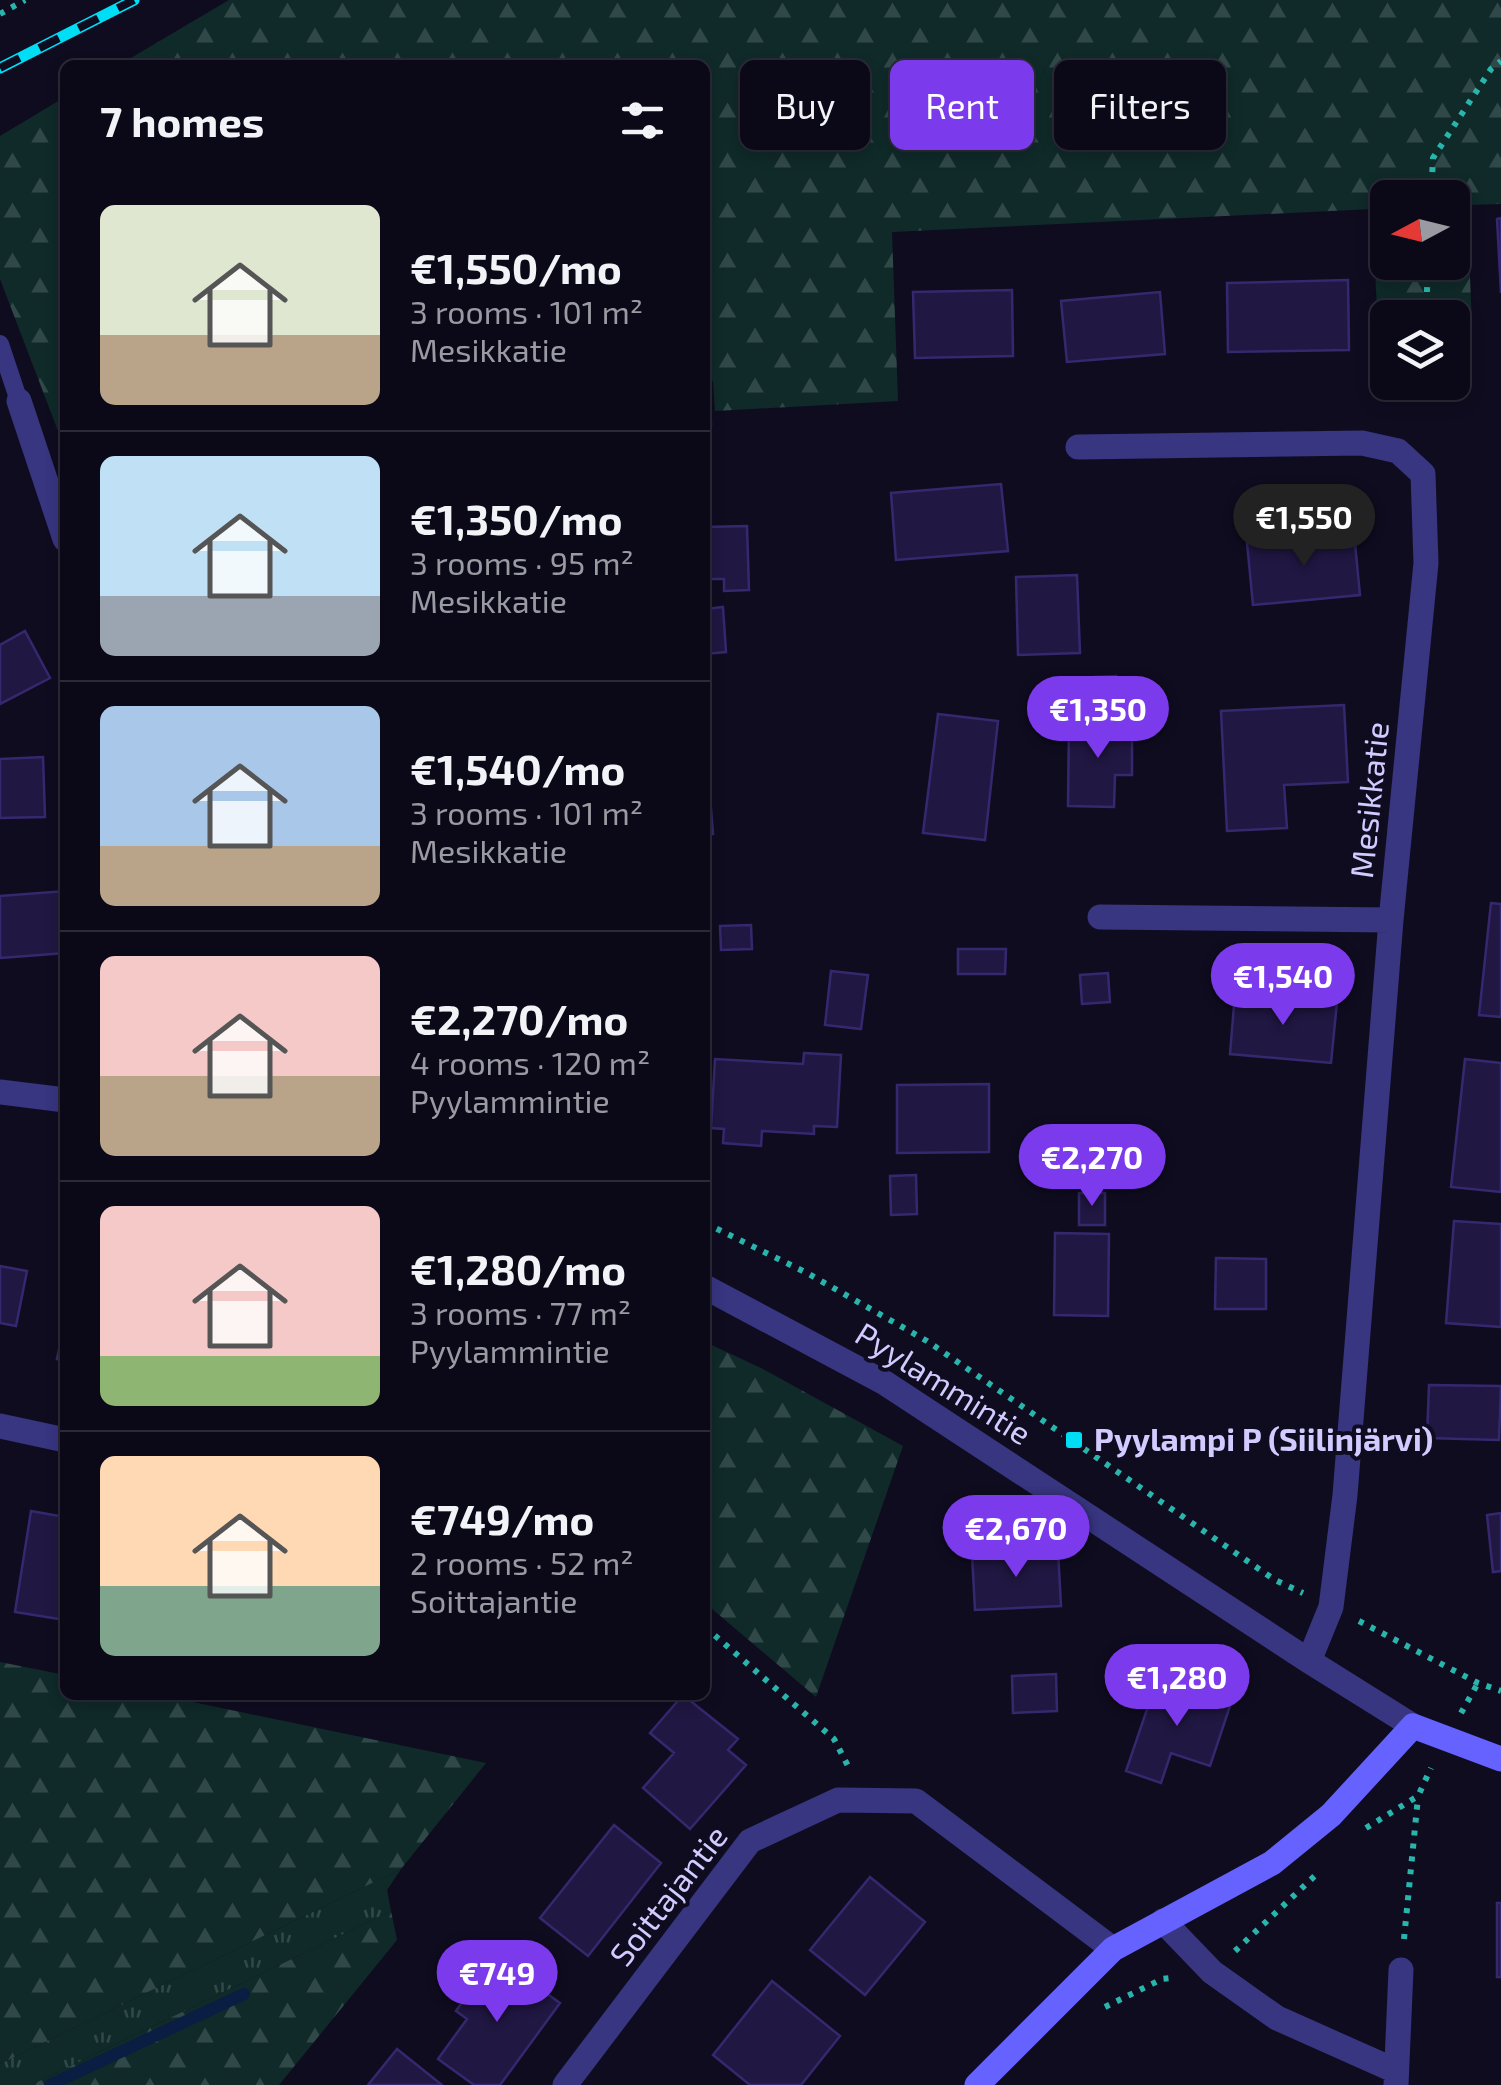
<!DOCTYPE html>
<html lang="en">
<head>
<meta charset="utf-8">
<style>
  :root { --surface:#0b0918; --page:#191725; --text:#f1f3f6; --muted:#9a9aa2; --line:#2b2a37; --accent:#7c3aed }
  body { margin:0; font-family:"Exo 2",sans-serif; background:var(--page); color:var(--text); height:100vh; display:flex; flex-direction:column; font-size:38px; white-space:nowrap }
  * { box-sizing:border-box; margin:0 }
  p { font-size:32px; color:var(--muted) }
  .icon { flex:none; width:55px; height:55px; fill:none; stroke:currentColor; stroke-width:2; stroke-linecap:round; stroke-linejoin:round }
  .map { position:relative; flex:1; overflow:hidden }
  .panel { position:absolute; left:60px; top:60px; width:650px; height:1640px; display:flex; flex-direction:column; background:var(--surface); border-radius:15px; box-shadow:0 5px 15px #0003,0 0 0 2px var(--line) }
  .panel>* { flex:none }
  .guide { position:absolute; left:740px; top:60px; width:610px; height:90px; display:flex; gap:20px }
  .needle { width:65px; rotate:263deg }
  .tools { position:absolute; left:1370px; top:180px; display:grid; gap:20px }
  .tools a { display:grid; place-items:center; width:100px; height:100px; border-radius:15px; background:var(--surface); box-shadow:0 5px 15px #0003,0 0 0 2px var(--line); font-size:50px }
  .price { position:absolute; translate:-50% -85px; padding:0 22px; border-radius:35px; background:var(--accent); color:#fff; font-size:32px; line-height:65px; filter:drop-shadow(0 2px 5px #0008) }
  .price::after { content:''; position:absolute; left:50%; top:60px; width:30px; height:22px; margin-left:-15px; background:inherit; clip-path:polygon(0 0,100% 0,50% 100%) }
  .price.active { background:#222; color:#fff }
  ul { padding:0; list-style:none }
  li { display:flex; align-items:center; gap:30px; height:250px; padding:0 40px }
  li+li { border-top:2px solid var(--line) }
  li span { display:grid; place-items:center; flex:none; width:280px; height:200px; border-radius:15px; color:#555 }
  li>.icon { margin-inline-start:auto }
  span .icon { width:120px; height:120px; fill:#fffc; stroke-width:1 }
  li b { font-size:42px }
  h2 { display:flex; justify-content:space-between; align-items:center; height:120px; padding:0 40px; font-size:42px }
  .pill { padding:0 35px; border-radius:15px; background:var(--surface); box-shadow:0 5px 15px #0003,0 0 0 2px var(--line); font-size:35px; line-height:90px }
  .pill.active { background:var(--accent); color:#fff }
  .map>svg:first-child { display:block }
  .grass { fill:url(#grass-tufts) }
  .forest { fill:url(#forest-firs); fill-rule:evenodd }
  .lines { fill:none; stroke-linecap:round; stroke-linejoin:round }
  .stream { stroke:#091e42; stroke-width:12 }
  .building { fill:#201742; stroke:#36286e; stroke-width:2.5 }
  .path { stroke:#29b5ac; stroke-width:6; stroke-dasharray:5 8; stroke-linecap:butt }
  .lane { stroke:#383581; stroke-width:18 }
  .street { stroke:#383581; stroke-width:25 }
  .secondary { stroke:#6662ff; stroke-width:25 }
  .rail-casing { stroke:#00def6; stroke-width:11 }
  .rail { stroke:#0f0c20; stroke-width:8; stroke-dasharray:22; stroke-linecap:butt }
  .poi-dot { fill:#00def6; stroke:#0f0c20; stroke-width:4 }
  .labels { text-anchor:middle; stroke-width:8; stroke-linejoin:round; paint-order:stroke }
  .street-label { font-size:32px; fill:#d1cbff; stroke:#0f0c20 }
  .poi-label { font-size:32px; font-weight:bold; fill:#d1cbff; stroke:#0f0c20; text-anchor:start }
</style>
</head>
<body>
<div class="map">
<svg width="1501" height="2085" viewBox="0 0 1501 2085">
  <defs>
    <pattern id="grass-tufts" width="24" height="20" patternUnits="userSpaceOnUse" patternTransform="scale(2.5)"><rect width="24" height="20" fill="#0f2a29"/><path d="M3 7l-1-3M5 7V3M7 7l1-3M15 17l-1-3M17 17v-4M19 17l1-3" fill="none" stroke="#314849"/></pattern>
    <pattern id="forest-firs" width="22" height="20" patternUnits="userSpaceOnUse" patternTransform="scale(2.5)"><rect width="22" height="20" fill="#0f2a29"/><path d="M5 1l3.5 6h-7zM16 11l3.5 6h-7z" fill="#314849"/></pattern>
  </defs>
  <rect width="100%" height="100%" fill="#0f0c20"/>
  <path class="grass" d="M401,1869l-14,21 4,21 -360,174h-31v-21z"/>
  <path class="forest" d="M229,0h1272v204l-34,1 5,120 -19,1 -1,-8h-64l-1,10 -9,1 -6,-120 -480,23 6,169 -183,10 -2,-30h-8v-316h-586zM1388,198h64v64h-64z
    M65,97v346l-2,1 -63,-165v-143z
    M705,1342l56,26 142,78 -87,251 -111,-94z
    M0,1662l65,13v20h94l327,68 -85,106 -401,195z
    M391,1911l6,29 -118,145h-248z"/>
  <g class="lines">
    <path class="stream" d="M50,2085l194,-91"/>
  </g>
  <path class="building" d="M1501,218v75l-4,-74z
    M1348,280l1,70 -121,2 -1,-69z
    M1012,290l1,66 -98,2 -2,-66z
    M1160,292l5,62 -98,8 -6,-61z
    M705,393h4l2,31h-6z
    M1001,484l7,67 -112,9 -5,-67z
    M747,526l2,64 -25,1v-12h-19v-52z
    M1354,533l6,62 -107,10 -6,-62z
    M1077,575l3,78 -62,2 -2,-78z
    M723,607l3,45 -21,2v-45z
    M25,631l25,47 -50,26v-59z
    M1116,676v29h-22v-28z
    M1344,705l4,77 -64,3 3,43 -60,3 -6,-120z
    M938,714l60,7 -13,119 -62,-7z
    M1069,722h63v53h-17l-1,32 -46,-1z
    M43,757l2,60 -45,1v-59z
    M705,772h3l5,62 -8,1z
    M65,891v62l-65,5v-62z
    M1491,903l10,1v113l-22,-2z
    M751,925l1,24 -31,1 -1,-24z
    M958,949h48l-1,25h-47z
    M831,971l37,4 -7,54 -36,-4z
    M1108,973l2,29 -28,2 -2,-29z
    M1235,993l102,9 -6,61 -101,-9z
    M804,1053l37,2 -4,72 -23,-1v8l-52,-3 -1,15 -38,-3 1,-14 -13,-1 4,-69 88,5z
    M1465,1059l36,4v129l-50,-5z
    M989,1084v68l-92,1v-68z
    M916,1175l1,39 -26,1 -1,-39z
    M1079,1193h26v32h-26z
    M1454,1221l47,3v103l-55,-4z
    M1055,1233l54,1 -1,82 -54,-1z
    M1216,1258l50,1v50h-51z
    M0,1266l27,5 -11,55 -16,-3z
    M65,1322v39l-8,-2z
    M1429,1385l72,1 -2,54 -72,-2z
    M31,1511l34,6v103l-50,-8z
    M1501,1513v58l-8,1 -6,-57z
    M1058,1550l3,56 -86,4 -3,-56z
    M1056,1674l1,37 -44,2 -1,-37z
    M1158,1677l73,26 -21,63 -39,-13 -10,30 -35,-12z
    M683,1695l55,44 -10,11 18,15 -56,64 -47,-41 31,-35 -24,-20z
    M614,1825l47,38 -73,93 -48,-38z
    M870,1877l55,45 -60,73 -55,-45z
    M1497,1903h4v74h-4z
    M495,1956l65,47 -60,82h-26l-36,-26 29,-40 -11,-8z
    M772,1981l68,55 -39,49h-51l-37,-30z
    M397,2049l45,36h-74z"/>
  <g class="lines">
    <path class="path" d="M0,14l25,-14
      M1431,198l2,-40 58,-89 10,-8
      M1426,318l2,-56
      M705,1223l102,50 120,68 348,239 28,13
      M1359,1621l119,62 23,8
      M705,1627l129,112 15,29
      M1461,1713l17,-30
      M1366,1828l52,-32 13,-28
      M1404,1939l14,-142
      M1235,1951l85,-80
      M1105,2007l57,-28 9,-1"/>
    <path class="lane" d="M0,344l19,57"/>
    <path class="street" d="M19,401l46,138
      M1078,447l284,-4 36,8 25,23 3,89 -35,357 -46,575 -14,112 -22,54
      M1100,917l291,3
      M0,1092l65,8
      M705,1287l180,96 424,278 104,65
      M0,1426l65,14
      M1163,1921l49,51 65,46 119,53
      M565,2085l185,-244 88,-41 78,1 197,148
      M1396,2085l5,-115"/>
    <path class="secondary" d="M977,2085l136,-136 159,-86 59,-48 82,-89 88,33"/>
    <g class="rail-casing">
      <path id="rail" d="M0,68l134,-68"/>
    </g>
    <use href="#rail" class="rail"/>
  </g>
  <rect class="poi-dot" x="1064" y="1430" width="20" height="20" rx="5"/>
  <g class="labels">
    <g class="street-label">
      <text transform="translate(1370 800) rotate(-84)" y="11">Mesikkatie</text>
      <text transform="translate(943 1384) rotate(32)" y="11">Pyylammintie</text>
      <text transform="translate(669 1896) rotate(-52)" y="11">Soittajantie</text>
    </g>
    <g class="poi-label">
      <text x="1094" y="1451">Pyylampi P (Siilinjärvi)</text>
    </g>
  </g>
</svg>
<div class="tools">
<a><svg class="needle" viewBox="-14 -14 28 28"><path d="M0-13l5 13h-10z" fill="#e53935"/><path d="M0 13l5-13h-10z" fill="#9a9aa2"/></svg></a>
<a><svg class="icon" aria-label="layers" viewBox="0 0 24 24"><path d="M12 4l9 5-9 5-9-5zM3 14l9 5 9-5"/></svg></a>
</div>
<b class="price active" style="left:1304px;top:569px">€1,550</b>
<b class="price" style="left:1098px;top:761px">€1,350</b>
<b class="price" style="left:1283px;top:1028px">€1,540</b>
<b class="price" style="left:1092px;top:1209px">€2,270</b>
<b class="price" style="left:1016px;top:1580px">€2,670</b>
<b class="price" style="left:1177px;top:1729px">€1,280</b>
<b class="price" style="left:497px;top:2025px">€749</b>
<div class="guide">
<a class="pill">Buy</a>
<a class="pill active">Rent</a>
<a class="pill">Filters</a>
</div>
<section class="panel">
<h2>7 homes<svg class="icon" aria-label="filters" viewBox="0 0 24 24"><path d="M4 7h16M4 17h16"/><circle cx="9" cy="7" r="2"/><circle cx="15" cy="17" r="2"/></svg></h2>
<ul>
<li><span style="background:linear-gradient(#dfe7d0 65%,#b9a48a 0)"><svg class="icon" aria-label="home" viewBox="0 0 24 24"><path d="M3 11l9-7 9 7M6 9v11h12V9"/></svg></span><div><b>€1,550/mo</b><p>3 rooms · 101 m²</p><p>Mesikkatie</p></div></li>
<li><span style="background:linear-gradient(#bfe0f5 70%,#9aa5b1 0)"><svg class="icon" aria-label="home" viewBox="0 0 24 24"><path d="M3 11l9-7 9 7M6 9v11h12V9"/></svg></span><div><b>€1,350/mo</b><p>3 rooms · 95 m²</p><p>Mesikkatie</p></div></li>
<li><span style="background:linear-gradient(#a9c7e8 70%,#b9a48a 0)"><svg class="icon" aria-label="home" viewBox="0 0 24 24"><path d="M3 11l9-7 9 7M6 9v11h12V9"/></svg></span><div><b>€1,540/mo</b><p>3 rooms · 101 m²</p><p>Mesikkatie</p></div></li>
<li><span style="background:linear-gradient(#f6c9c9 60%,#b9a48a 0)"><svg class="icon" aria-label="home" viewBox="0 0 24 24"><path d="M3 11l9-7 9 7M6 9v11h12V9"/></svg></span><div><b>€2,270/mo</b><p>4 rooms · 120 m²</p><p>Pyylammintie</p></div></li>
<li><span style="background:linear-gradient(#f6c9c9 75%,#8fb573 0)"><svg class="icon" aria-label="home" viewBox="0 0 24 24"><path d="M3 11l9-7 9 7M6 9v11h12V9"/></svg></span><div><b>€1,280/mo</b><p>3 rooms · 77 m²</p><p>Pyylammintie</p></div></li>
<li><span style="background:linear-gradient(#ffd9b3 65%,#7fa58c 0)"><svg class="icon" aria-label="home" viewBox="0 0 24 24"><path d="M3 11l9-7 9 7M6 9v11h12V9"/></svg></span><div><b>€749/mo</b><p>2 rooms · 52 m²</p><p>Soittajantie</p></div></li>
</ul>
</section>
</div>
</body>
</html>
